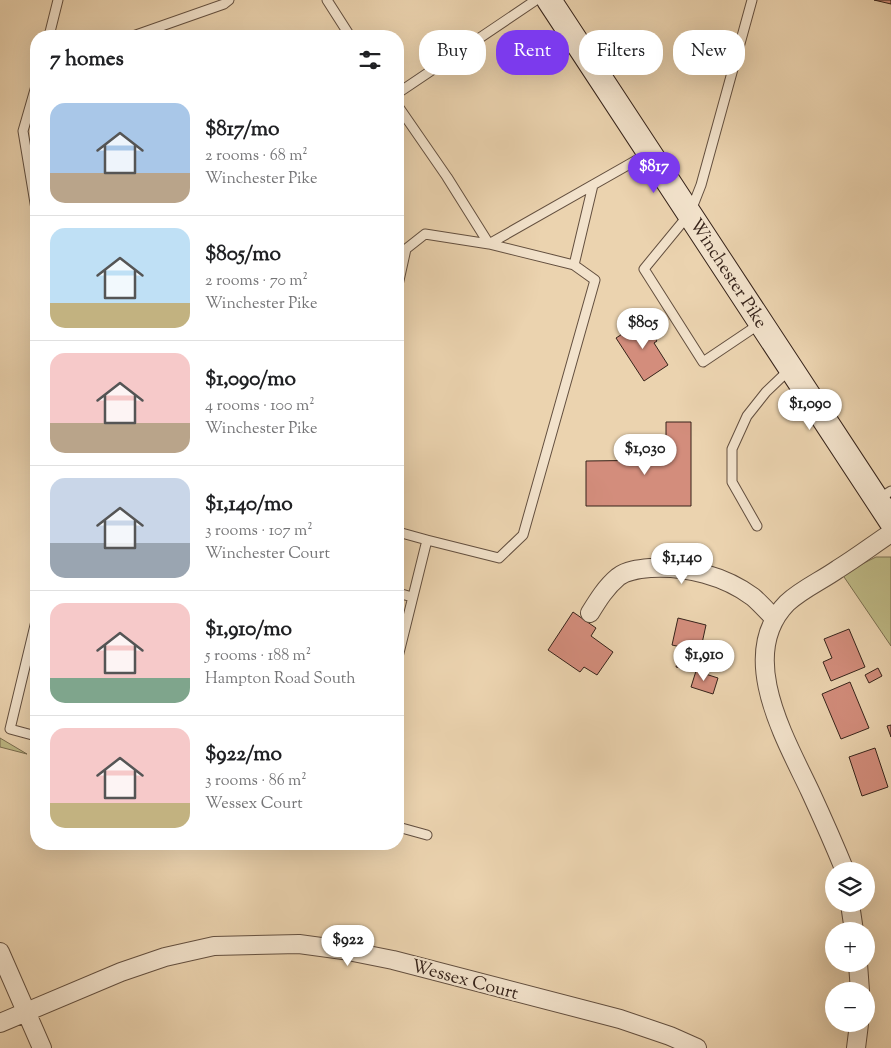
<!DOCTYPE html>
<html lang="en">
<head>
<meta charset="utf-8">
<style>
  :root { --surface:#fff; --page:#f6f6f6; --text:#202124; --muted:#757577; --line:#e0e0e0; --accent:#7c3aed }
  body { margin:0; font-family:"Sorts Mill Goudy",serif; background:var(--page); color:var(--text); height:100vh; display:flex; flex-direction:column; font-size:19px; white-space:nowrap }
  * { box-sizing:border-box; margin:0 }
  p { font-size:16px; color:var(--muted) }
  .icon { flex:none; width:28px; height:28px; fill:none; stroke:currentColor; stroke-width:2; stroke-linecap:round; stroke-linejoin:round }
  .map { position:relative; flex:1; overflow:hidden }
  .side { position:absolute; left:30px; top:30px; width:374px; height:820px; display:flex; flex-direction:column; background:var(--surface); border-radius:20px; box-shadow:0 5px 20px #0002 }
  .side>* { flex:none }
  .banner { position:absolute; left:419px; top:30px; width:396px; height:45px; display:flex; gap:10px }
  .fabs { position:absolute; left:825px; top:862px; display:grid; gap:10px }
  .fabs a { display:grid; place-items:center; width:50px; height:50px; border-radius:50%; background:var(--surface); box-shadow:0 5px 20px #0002; font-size:25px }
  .price { position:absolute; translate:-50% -42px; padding:0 11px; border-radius:18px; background:#fff; color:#222; font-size:16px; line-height:32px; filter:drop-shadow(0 1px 2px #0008) }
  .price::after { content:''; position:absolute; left:50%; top:30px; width:15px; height:11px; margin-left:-8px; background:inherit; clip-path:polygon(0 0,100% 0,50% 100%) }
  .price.current { background:var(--accent); color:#fff }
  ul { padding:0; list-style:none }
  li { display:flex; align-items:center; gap:15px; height:125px; padding:0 20px }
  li+li { border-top:1px solid var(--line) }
  li span { display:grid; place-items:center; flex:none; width:140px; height:100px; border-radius:15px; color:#555 }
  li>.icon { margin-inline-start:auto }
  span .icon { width:60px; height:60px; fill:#fffc; stroke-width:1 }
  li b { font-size:21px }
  h2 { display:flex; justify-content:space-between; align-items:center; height:60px; padding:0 20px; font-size:21px }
  .chip { padding:0 18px; border-radius:20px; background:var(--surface); box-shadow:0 5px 20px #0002; font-size:18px; line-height:45px }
  .chip.current { background:var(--accent); color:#fff }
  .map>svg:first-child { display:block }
  .green { fill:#beba86; stroke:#7a6e50 }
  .building { fill:#d38d7c; stroke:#36231a }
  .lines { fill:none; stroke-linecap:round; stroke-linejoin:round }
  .service-casing { stroke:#634f3f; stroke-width:11 }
  .minor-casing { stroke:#634f3f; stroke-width:20 }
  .secondary-casing { stroke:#36231a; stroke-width:26 }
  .service { stroke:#f2e2cb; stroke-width:9 }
  .minor { stroke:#f2e2cb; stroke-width:18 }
  .secondary { stroke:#f2e2cb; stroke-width:24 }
  .labels { text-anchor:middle; stroke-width:4.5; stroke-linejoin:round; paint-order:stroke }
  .street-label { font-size:18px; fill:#36231a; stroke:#f2e2cb }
</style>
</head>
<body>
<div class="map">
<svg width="891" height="1048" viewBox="0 0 891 1048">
  <rect width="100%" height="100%" fill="#ebd3af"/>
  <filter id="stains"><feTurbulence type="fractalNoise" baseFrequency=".004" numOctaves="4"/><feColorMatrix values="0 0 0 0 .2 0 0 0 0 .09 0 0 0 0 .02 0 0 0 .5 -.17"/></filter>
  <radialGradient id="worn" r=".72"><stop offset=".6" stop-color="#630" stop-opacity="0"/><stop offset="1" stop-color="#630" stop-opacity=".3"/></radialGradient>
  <path class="green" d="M876,557h15v89l-49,-72z
    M0,738l27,16 -27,-7z"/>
  <path class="building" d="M874,0h17v4z
    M644,320l13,21 -3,2 14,22 -24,16 -28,-43z
    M666,422h25v84h-105v-45l80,-1z
    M573,612l23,16 -5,8 22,16 -16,23 -13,-8 -4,5 -32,-22z
    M678,618l28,7 -10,46 -20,-4 5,-20 -9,-2z
    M849,629l16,38 -34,14 -8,-19 9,-4 -8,-19z
    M878,668l4,8 -13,7 -4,-8z
    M696,671l22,7 -5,16 -22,-7z
    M850,682l19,46 -28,11 -19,-45z
    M36,703v22l-5,-1z
    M891,725v12l-4,-11z
    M875,748l13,39 -26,9 -13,-39z"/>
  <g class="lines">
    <g class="service-casing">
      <path id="service" d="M327,0l23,36
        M752,0l-51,185 -11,28 -46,56 59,93 58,-39
        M49,36l9,-36
        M133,36l91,-32 5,-4
        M36,86l-13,45 13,78
        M398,93l138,-93
        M398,106l49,71 42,67 85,21 19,-80
        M398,285l8,-36 19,-15 64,10 160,-91
        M878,499l13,-8
        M757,526l-25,-44v-33l15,-33 19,-24 23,-22
        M398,532l29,8 -29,117
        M427,540l72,18 24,-23 72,-255 -21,-15
        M398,593l14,4
        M36,621l-26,108 26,7
        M398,827l29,8"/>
    </g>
    <g class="minor-casing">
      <path id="minor" d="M590,613c8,-13 16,-26 28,-36 9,-7 22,-8 33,-9 35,-2 74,8 102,29 8,7 15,15 22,22
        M845,871c-11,-27 -23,-54 -35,-80 -25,-53 -74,-136 -23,-188 15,-14 34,-22 51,-34 18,-11 35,-24 53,-36
        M850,904l4,27
        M0,952l42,96
        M858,964l2,27
        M0,1023l121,-51 44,-15 49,-11 85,-2 44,6 50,10 227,59 50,17 27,12
        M856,1048l3,-24"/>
    </g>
    <g class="secondary-casing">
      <path id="secondary" d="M549,0l342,521"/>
    </g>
    <use href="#service" class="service"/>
    <use href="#minor" class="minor"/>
    <use href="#secondary" class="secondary"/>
  </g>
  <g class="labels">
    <g class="street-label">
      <text transform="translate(729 273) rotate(57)" y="6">Winchester Pike</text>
      <text transform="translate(465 979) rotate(15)" y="6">Wessex Court</text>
    </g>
  </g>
  <rect width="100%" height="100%" filter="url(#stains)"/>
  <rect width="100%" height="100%" fill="url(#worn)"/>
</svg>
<div class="fabs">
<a><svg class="icon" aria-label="layers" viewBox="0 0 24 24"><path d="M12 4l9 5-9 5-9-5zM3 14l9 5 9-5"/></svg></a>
<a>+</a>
<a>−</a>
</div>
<b class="price current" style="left:654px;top:194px">$817</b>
<b class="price" style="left:643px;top:350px">$805</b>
<b class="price" style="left:810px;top:431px">$1,090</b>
<b class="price" style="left:645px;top:476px">$1,030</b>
<b class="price" style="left:682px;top:585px">$1,140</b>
<b class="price" style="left:704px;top:682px">$1,910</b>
<b class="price" style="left:348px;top:967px">$922</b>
<div class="banner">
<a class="chip">Buy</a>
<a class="chip current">Rent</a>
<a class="chip">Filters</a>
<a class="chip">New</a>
</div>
<section class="side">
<h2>7 homes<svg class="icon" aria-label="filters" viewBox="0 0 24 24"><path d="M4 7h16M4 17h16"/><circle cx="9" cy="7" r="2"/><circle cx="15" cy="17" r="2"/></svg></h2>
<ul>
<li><span style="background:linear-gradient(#a9c7e8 70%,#b9a48a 0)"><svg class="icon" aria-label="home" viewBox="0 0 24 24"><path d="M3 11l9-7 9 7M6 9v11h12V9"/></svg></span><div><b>$817/mo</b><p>2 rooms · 68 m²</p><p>Winchester Pike</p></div></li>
<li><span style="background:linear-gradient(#bfe0f5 75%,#c2b280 0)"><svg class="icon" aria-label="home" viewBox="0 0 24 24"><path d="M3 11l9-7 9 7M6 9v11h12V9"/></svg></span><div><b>$805/mo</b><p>2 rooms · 70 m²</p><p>Winchester Pike</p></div></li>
<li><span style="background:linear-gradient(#f6c9c9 70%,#b9a48a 0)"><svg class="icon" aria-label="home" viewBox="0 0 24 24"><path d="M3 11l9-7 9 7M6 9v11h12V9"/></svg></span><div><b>$1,090/mo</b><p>4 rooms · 100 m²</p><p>Winchester Pike</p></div></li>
<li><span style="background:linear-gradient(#c9d6e8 65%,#9aa5b1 0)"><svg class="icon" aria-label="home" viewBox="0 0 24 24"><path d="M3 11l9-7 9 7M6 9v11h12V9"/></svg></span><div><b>$1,140/mo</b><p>3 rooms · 107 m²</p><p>Winchester Court</p></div></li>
<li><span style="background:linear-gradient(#f6c9c9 75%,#7fa58c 0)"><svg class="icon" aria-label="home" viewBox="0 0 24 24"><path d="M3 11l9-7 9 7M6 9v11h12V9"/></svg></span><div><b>$1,910/mo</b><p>5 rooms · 188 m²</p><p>Hampton Road South</p></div></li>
<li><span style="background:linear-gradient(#f6c9c9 75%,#c2b280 0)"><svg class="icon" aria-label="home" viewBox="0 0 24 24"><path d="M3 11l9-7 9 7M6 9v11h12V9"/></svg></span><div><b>$922/mo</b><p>3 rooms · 86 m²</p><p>Wessex Court</p></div></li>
</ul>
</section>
</div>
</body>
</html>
